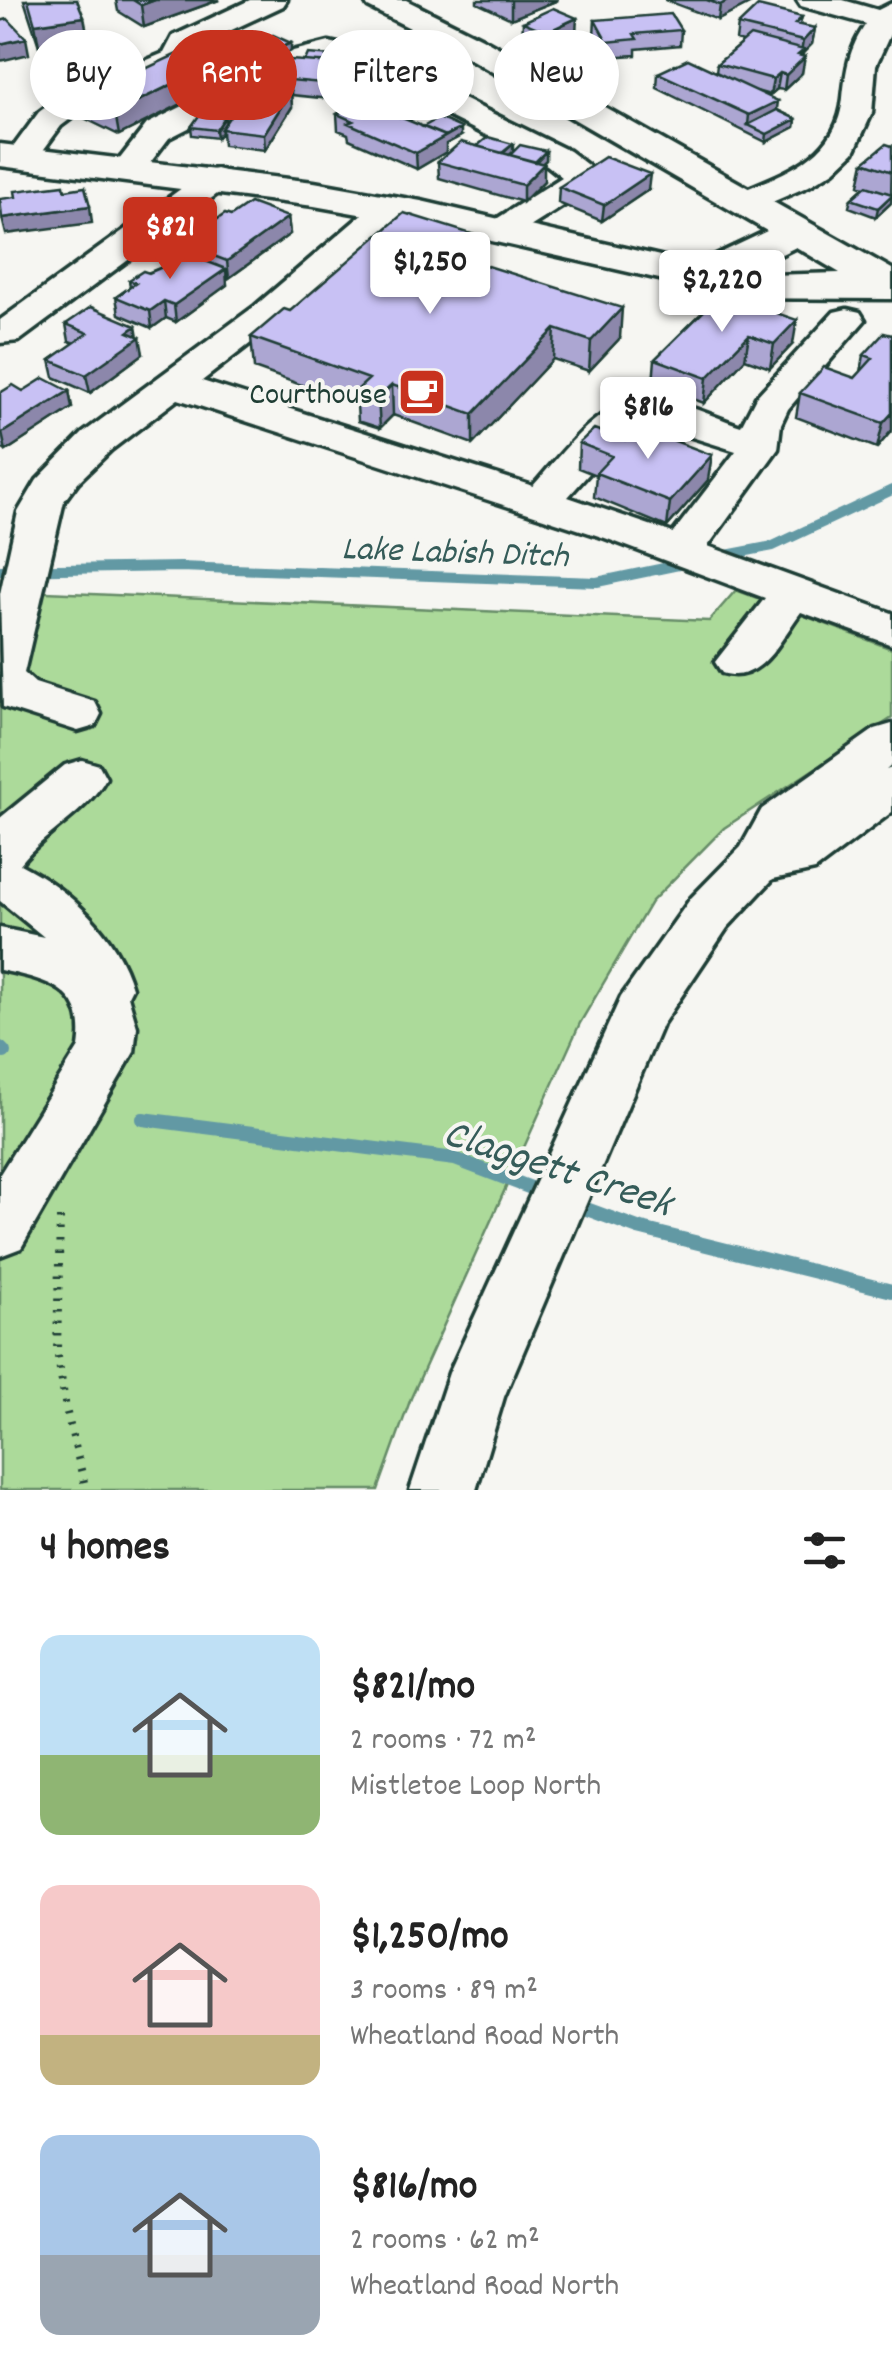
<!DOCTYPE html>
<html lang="en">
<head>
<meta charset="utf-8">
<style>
  :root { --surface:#fff; --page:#f2f2f2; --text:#222; --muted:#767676; --accent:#c8321e }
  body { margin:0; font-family:Dekko,sans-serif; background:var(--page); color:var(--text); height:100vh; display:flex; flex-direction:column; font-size:38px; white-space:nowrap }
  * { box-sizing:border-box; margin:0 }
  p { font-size:32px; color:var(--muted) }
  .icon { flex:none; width:55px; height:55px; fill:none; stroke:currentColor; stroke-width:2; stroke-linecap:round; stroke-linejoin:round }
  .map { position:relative; height:1490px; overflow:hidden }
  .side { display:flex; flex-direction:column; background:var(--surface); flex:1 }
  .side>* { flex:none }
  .banner { position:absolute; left:30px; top:30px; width:832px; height:90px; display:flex; gap:20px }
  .price { position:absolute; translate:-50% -85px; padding:0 22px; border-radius:10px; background:#fff; color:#222; font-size:32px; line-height:65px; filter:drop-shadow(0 2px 5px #0008) }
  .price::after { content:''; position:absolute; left:50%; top:60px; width:30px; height:22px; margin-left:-15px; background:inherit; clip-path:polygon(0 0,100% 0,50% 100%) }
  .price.selected { background:var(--accent); color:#fff }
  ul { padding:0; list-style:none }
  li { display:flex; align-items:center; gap:30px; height:250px; padding:0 40px }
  li span { display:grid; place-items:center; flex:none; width:280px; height:200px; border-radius:20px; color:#555 }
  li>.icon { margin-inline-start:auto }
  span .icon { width:120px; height:120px; fill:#fffc; stroke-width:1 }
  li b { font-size:42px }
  h2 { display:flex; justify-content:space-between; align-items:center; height:120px; padding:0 40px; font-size:42px }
  .pill { padding:0 35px; border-radius:45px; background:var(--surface); box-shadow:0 5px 15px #0003; font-size:35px; line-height:90px }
  .pill.selected { background:var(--accent); color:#fff }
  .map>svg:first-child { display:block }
  .green { fill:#acda9a; stroke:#668c67; stroke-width:2.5 }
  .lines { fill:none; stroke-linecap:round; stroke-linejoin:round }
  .stream-far1 { stroke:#6299a4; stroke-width:10 }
  .stream { stroke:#6299a4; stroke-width:14 }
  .minor-casing { stroke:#1f3d34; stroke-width:7 }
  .major-casing { stroke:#1f3d34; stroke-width:7 }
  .path { stroke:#1f3d34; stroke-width:8; stroke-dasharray:2.5 9; stroke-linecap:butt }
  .minor { fill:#f6f6f2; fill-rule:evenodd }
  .major { fill:#f6f6f2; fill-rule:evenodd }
  .wall { fill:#aca6d2; stroke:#1f3d34; stroke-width:2.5 }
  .shaded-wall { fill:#8c87ab; stroke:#1f3d34; stroke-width:2.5 }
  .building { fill:#c8c1f4; stroke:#1f3d34; stroke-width:2.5 }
  .labels { text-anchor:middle; stroke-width:8; stroke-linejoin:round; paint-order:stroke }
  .poi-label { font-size:32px; fill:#1f3d34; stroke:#f6f6f2; text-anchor:end }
  .water-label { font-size:35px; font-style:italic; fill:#355c59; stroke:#f6f6f2 }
  .near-water-label { font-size:42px; font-style:italic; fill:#355c59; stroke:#f6f6f2 }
</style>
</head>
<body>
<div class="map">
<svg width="892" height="1490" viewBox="0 0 892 1490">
  <rect width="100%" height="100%" fill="#f6f6f2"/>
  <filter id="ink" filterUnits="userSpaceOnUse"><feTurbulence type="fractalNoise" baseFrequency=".01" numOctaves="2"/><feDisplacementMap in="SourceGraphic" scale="20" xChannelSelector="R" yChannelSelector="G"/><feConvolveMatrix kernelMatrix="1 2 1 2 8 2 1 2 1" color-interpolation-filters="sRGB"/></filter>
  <g filter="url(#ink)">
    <path class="green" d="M0,590l709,31 27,-31 156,59v69l-168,110 -73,74 -71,121 -169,375 -33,92h-378z"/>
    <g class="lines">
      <path class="stream-far1" d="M716,557l57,-11 119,-56
        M0,570l180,-3 417,15 96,-20"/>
      <path class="stream" d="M0,1048l4,4
        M143,1119l312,40 92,35
        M573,1204l65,24 254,63"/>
      <g class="minor-casing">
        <path id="minor" d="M250,0h37l-4,6 -88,41 -9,17 -105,47 -20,15 -28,38h-22l-5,-7 33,-45 20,-15 105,-44 9,-17z
          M797,0h46l35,10 14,-7v27l-16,35 -4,48 -18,39 -20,19 -25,15 -53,23h-24l-5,-7 5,-7c49,-21 105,-36 111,-97 3,-28 6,-50 23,-74l-65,-18z
          M329,42l50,11 68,38 122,60 21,16 6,12 -12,14 -73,46 -12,3 -12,-3 -5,-7 5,-7 75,-48 -15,-12 -122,-60 -66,-39 -30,-6 -16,4 -144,74 -29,38h-24l-4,-7 35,-45 146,-73z
          M216,169l12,3 4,7 -4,7 -209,155 -19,2v-23l204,-148z
          M390,198l12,3 5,7 -5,7 -97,86 -103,80 331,105c31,-34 65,-87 117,-87 24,-1 67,19 91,27l15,-29 78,-85 13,-3 13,3 5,8 -77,89 -7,15 -3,25 -70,97 184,67v32l-91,-33c-22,29 -40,73 -79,61l-7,-11 50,-64 -160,-60 -427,-139 -67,51 -33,32 -14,19 -40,172 11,10 60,19 6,12 -6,12 -17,5 -75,-24 -3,-113 18,-82 19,-32 46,-47 172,-127 123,-105zM647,423l89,28 -63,82 -105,-36 50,-56z
          M892,724v41l-6,5 6,-2v44l-77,58 -42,9 -46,49 -65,97 -158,372 -28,93h-66l39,-117 172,-376 70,-99 50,-51 21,-38 113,-80z
          M82,760l17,5 7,13c-19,35 -61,54 -86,86 49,25 97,70 112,124l-4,8 9,31 -3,25 -113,196 -21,8v-82l79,-127c9,-58 -31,-67 -79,-77v-42l44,9 -44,-36v-83l65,-53z"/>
      </g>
      <g class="major-casing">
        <path id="major" d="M364,0h42l76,38 410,231v30l-196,-1 -15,-3 -4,-12 -256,-58 -107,-19 -314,-40v-22l314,38 107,19 252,58 41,-3 53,-25 -309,-179 -90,-45zM796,247l44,26 -103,3z"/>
      </g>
      <path class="path" d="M60,1218l-3,132 9,59 20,81"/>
      <use href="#minor" class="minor"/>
      <use href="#major" class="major"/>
    </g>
    <path class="wall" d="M24,0h53l11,38 -49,8z
      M116,0h103l-75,27 -26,-16z
      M477,0h81l-47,19 -34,-16z
      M665,0h86v3l-33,17z
      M802,17l-2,8 15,3 -3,16 -9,9 -1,20 -18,17 -7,-1 -7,6 -14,-4 21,19 19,9 -1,8 -29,15 -109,-54 1,-15 58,-1 1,-8 26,-22 -7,-2 2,-15z
      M595,20l86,10 -1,15 -44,4v6l-30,2 -12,-22z
      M523,22l53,11 -30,14 -24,-10z
      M291,43v8l-18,9 -18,-8 -1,-8z
      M333,56v7l34,-5 1,7 7,1v15l-11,21 15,7 38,-1v8l-9,5 15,6 38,9 -15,8v8l-29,17 -68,-30 -1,-5 -10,-4 -1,-16 22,-12 -68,-7 1,12 -27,43 -42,-5 -1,-13 -5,6 -25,-3 -1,-8 11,-13 -1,-4 35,-10 1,6 43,-16 -1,-11 26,-18z
      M231,79l-112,56 -35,-17 -4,-22 27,-9z
      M892,146l-1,57 -15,14 -27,-10 2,-8 13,-12 -5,-2 5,-23z
      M546,151v9l-4,4 2,17 -21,21 -84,-24 -1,-16 75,-10z
      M559,187l89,3 -46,31 -44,-18z
      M231,216l57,1 2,17 -61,44 -3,-1 1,8 -51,37 -10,-4 -14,10 -33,-14 -3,-17 14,-10 -1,-7 36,-14 18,-12 -1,-10z
      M478,236v27l142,75 -31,33 -36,-12 -80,85 -80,-29 -13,13 -22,-7 -1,-16 -103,-37 -3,-31 39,-26z
      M721,294l72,50 -23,24 -25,-9 -41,44 -51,-19 2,-25z
      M66,324l72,12 5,18 -53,39 -36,-16 -4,-17 25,-17 -6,-2z
      M892,335v95l-15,18 -81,-31 4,-24 55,-15 6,-6 3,-17z
      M69,391l3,17 -66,43 -6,-4v-54z
      M625,440l83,40 -41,47 -73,-30 2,-22 -18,-7 1,-25z"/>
    <path class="shaded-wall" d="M155,0h64l-75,27 -3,-22z
      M511,0h47l-47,19z
      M729,0h22v3l-33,17 2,-15z
      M84,17l4,21 -49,8 -4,-22z
      M577,18l-1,15 -30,14 1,-15z
      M815,28l-3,16 -9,9 -1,7 3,-3 -3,16 -18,17 2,-15 15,-22 2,-12z
      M26,38l3,16 -29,7v-17z
      M291,43v8l-18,9 -1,-9z
      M229,57l2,22 -112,56 -4,-23z
      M375,66v15l-11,22v-16z
      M780,73l-3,16 -7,6 3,-16z
      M291,91l1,16 -27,43 -1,-16z
      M236,100l1,8 -9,13v-8z
      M778,101l-2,16 -28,8 1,-10z
      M417,108v8l-18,10 -1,-8z
      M225,117l1,8 -5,4 1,3 -5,6 -1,-8z
      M796,119l-1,8 -29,15 1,-8z
      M461,128v8l-15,8v8l-29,17 -1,-16z
      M513,144v8l-14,12 1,-8z
      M546,151v9l-13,12 1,-8z
      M544,164v17l-21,21v-17z
      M650,174l-2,16 -46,31 2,-16z
      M892,195l-1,8 -15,14 2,-9z
      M90,206l2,17 -86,11 -4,-16z
      M288,217l2,17 -61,44 -2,-17z
      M478,236v30l-22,-10z
      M226,269l1,16 -51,37 -2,-17z
      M164,301l2,17 -14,10 -2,-17z
      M622,308l-2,30 -31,33 2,-30z
      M797,320l-4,24 -23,24 4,-24z
      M136,326l2,12 2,-1 3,17 -53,39 -4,-18 42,-43z
      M555,329l-2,30 -80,85v-30z
      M749,335l-4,24 -41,44 3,-25z
      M392,385l1,30 -13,13 -2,-30z
      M69,391l3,17 -66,43 -4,-18z
      M892,413v17l-15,18 6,-25z
      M712,455l-4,25 -41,47 3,-25z"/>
    <path class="building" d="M28,0h49l7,17 -49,7z
      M133,0h22l-14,5z
      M707,0h22l-9,5z
      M758,6l44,11 -7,7 20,4 -12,13 -65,-16z
      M553,8l24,10 -30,14 -24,-10z
      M671,14l10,16 -47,4 3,5 -30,3 -12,-22z
      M8,19l18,19 -26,6v-23z
      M273,35l18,8 -19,8 -18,-7z
      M750,36l54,14 -6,5 7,2 -19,18 -6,-2 -7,6 -56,-15z
      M198,44l31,13 -114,55 -35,-16 23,-11 4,2z
      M308,54l25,2 -3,7 -25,-2z
      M342,55l25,3 -4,7 -25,-2z
      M688,59l90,42 -29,14 -91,-42z
      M290,60l85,6 -11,21 -85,-8z
      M250,87l41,4 -27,43 -43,-5z
      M211,97l25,3 -8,13 -27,-3z
      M398,99l19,9 -18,9 -20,-8z
      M361,101l85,35 -30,17 -68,-30 5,-2 -16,-7z
      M777,110l19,9 -29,15 -19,-9z
      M200,114l25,3 -9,13 -25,-3z
      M439,118l22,10 -16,8 -22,-9z
      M488,137l25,7 -11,9 -25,-7z
      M461,142l83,22 -21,21 -85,-23z
      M886,144l6,2v26l-28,-10z
      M520,145l26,6 -11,11 -25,-7z
      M605,157l45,17 -46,31 -45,-18z
      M64,185l1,5 20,-3 5,19 -88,12 -2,-19 16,-2 -1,-6z
      M866,186l26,8v1l-14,13 -27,-9z
      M250,203l38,14 -61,44 -45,-17 43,-30 6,2z
      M404,213l74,23 -22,20 166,52 -31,33 -36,-12 -82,85 -81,-29 -14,13 -21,-8 12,-11 -118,-42 33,-28 6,2z
      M185,253l41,16 -52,36 -10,-4 -14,10 -34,-14 20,-14 -7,-3 14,-9 6,2 16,-7z
      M721,294l76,26 -23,24 -25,-9 -42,43 -52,-19z
      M91,307l45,19 -8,6 12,5 -54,38 -36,-15 38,-27 -22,-9z
      M884,333l8,2v78l-9,10 -83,-30 24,-26 31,11 18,-20 -9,-3z
      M44,378l25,13 -67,42 -2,-1v-39l13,-8 10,6z
      M638,427l74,28 -42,47 -74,-29 16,-17 -33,-13 15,-14 31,11z"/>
  </g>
  <defs>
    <g id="cafe-square" transform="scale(2.5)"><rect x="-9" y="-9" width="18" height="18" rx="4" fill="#c8321e" stroke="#f6f6f2"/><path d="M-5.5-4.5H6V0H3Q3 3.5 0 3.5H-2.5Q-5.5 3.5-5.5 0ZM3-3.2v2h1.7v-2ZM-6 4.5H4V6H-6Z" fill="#fff"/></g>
  </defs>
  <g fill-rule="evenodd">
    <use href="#cafe-square" x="422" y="392"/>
  </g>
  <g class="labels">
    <g class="poi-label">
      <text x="387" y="403">Courthouse</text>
    </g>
    <g class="water-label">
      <text transform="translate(455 550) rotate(2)" y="12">Lake Labish Ditch</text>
    </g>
    <g class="near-water-label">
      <text transform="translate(559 1165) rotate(18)" y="15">Claggett Creek</text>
    </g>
  </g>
</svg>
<b class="price selected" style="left:170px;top:282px">$821</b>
<b class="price" style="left:430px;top:317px">$1,250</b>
<b class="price" style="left:722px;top:335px">$2,220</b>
<b class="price" style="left:648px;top:462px">$816</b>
<div class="banner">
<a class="pill">Buy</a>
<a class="pill selected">Rent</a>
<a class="pill">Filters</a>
<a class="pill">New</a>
</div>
</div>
<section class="side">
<h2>4 homes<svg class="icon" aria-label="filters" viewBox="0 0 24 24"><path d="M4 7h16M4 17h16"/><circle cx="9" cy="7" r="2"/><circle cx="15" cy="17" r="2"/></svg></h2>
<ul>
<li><span style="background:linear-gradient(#bfe0f5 60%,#8fb573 0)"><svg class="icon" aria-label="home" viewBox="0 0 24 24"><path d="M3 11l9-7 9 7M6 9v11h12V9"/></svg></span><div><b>$821/mo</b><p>2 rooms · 72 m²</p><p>Mistletoe Loop North</p></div></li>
<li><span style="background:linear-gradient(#f6c9c9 75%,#c2b280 0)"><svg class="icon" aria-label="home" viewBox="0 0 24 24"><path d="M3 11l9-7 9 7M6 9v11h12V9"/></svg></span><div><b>$1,250/mo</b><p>3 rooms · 89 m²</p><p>Wheatland Road North</p></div></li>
<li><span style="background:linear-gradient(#a9c7e8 60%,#9aa5b1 0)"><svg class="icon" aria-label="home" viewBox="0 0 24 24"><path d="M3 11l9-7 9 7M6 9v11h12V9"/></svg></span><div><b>$816/mo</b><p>2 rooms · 62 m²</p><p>Wheatland Road North</p></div></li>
</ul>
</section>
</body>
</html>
